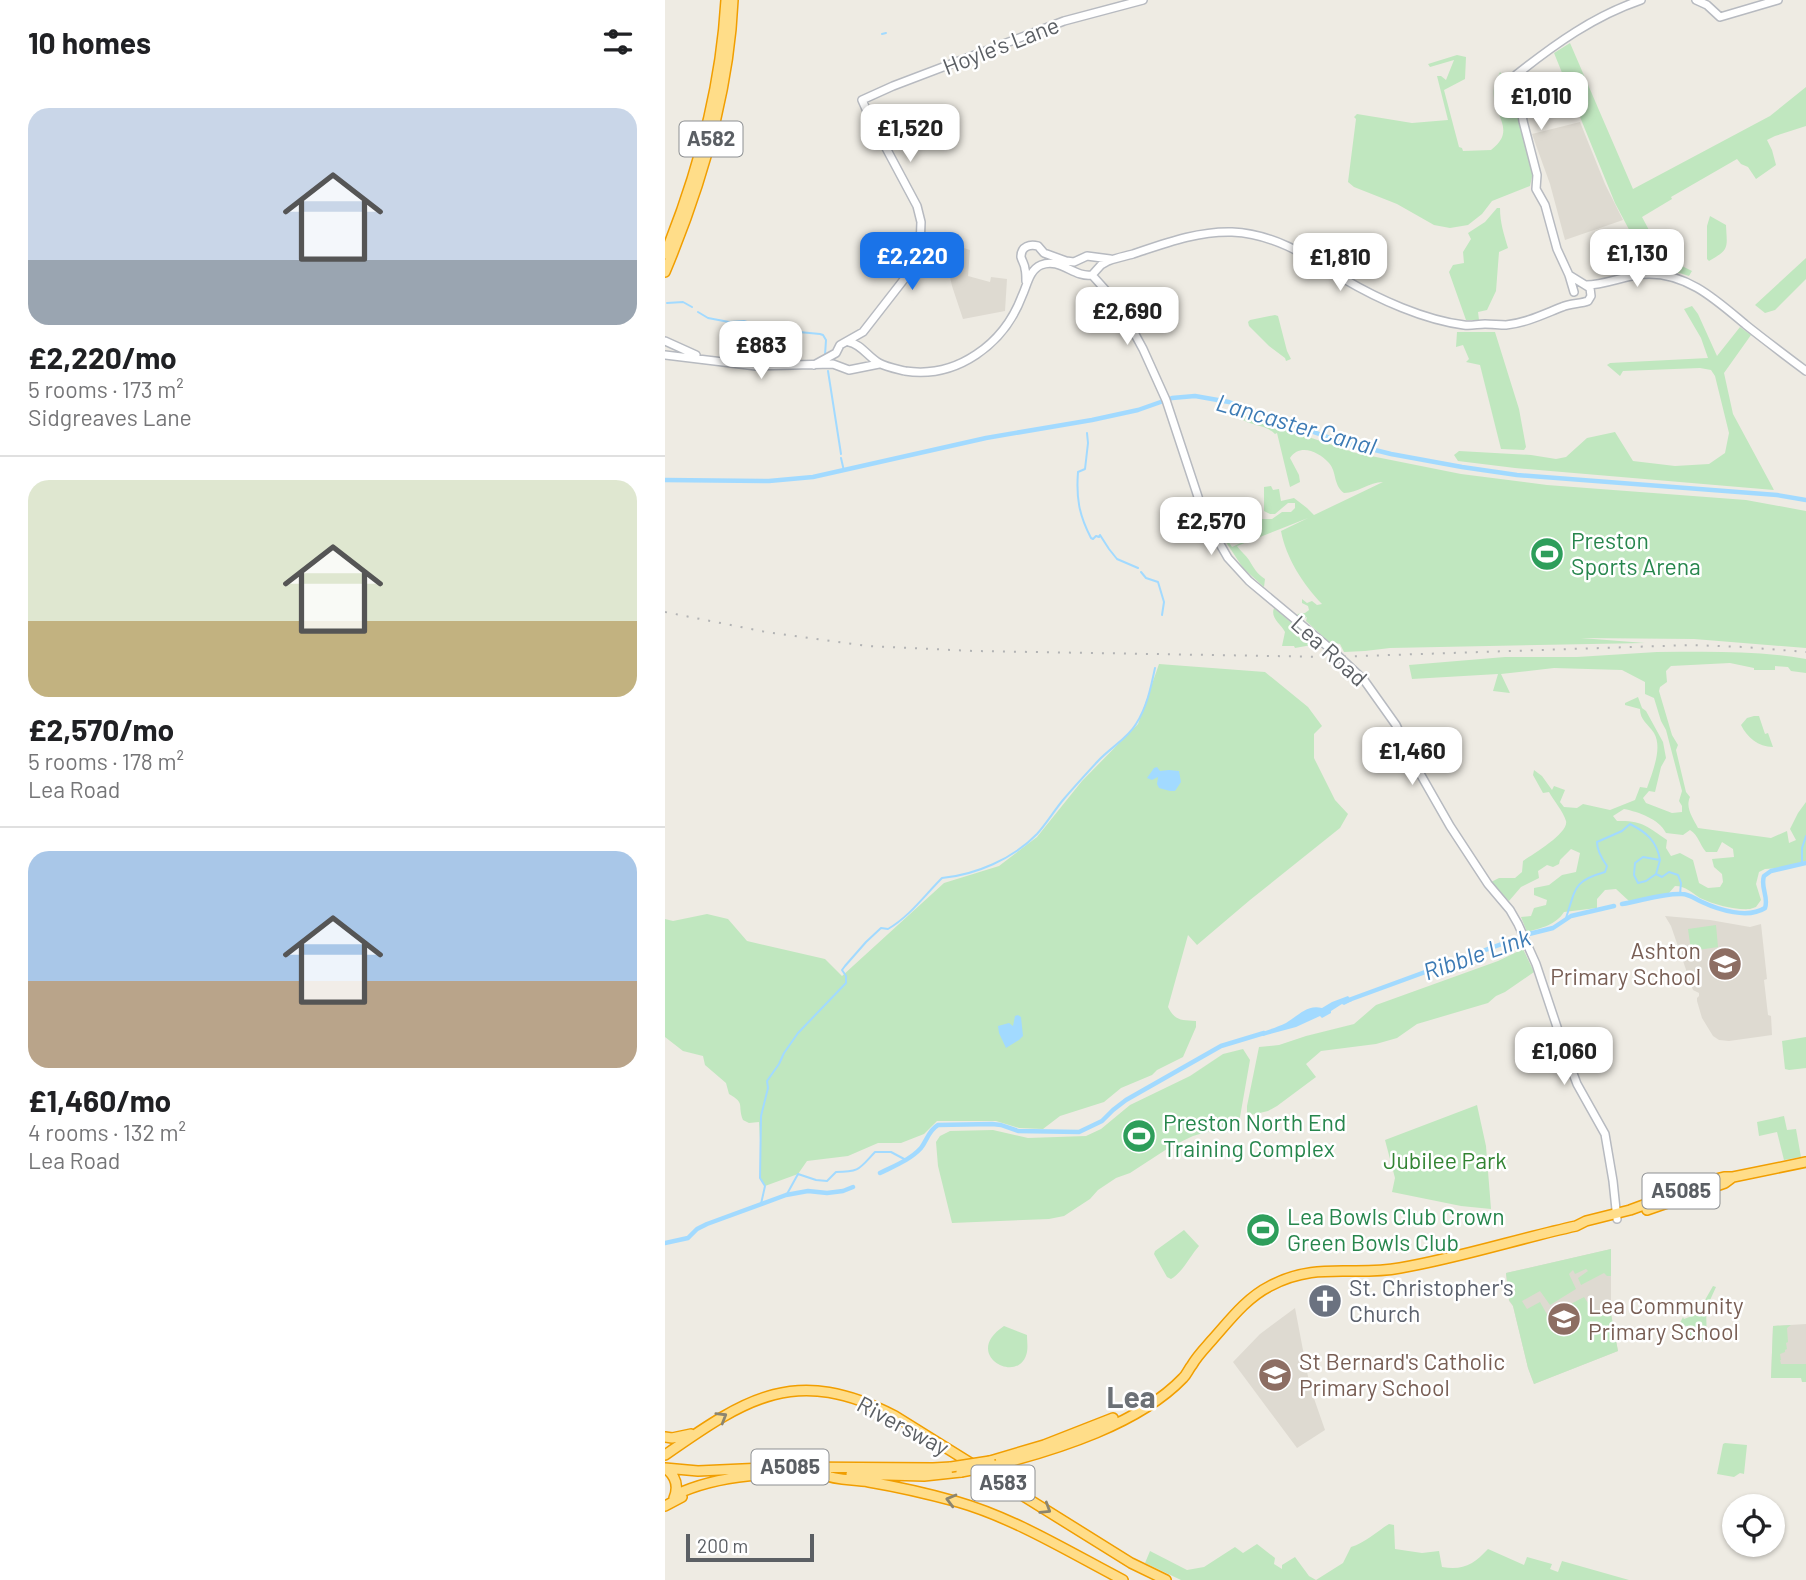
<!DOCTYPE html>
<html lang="en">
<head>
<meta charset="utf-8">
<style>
  :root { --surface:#fff; --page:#f2f2f2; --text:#202124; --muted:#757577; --line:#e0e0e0; --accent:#1a73e8 }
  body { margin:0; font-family:Barlow,sans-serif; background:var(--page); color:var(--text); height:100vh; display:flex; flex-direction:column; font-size:26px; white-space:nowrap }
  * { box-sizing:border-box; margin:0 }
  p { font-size:23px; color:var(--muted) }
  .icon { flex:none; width:38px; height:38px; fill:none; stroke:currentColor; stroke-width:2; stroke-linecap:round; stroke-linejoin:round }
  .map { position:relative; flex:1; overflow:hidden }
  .sheet { display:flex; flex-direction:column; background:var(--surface); width:665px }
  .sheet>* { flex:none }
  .fabs { position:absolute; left:1057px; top:1494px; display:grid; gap:14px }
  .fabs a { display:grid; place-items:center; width:63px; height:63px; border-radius:50%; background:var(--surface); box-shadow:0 2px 5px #0004; font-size:35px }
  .scale { position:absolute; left:21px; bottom:18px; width:128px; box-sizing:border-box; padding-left:7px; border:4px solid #5b5f64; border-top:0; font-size:19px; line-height:24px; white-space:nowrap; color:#5b5f64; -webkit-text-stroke:5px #fff; paint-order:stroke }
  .price { position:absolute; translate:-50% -60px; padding:0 16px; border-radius:14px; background:#fff; color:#222; font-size:23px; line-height:46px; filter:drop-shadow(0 2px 4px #0008) }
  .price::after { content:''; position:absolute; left:50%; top:42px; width:21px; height:16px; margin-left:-10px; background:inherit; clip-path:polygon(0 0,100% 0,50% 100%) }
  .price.current { background:var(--accent); color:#fff }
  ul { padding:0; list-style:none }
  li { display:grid; align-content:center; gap:14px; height:371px; padding:0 28px }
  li+li { border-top:2px solid var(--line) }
  li span { display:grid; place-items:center; height:217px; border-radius:21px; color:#555 }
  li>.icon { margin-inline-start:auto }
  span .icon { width:126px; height:126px; fill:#fffc; stroke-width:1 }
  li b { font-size:30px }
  h2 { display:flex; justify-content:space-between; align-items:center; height:84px; padding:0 28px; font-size:30px }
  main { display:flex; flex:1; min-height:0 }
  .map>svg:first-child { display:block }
  .education { fill:#dedad1 }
  .green { fill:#c0e7bf; fill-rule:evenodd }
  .water { fill:#a2daff }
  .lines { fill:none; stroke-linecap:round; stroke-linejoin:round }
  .stream { stroke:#a2daff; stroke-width:2 }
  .canal { stroke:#a2daff; stroke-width:4.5 }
  .secondary-casing { stroke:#b7bac0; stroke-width:10 }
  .highway-casing { stroke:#f19e00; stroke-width:12 }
  .secondary { stroke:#fff; stroke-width:7 }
  .highway { stroke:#ffdd89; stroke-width:9 }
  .rail { stroke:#b2b3b4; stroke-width:2; stroke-dasharray:2 9; stroke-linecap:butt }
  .highway-bridge-casing { stroke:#f19e00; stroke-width:12; stroke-linecap:butt }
  .highway-bridge { stroke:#ffdd89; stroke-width:9 }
  .oneway { stroke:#8c856f }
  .labels { text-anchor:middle; stroke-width:5; stroke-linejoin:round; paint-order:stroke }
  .shield { fill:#fff; stroke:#8c8f92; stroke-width:2 }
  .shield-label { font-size:21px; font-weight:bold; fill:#5b5f64 }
  .street-label { font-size:23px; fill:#5b5f64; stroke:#fff }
  .leisure-label { font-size:23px; fill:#27864d; stroke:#fff; text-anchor:start }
  .education-label { font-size:23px; fill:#785e54; stroke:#fff; text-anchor:start }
  .park-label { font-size:23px; fill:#328433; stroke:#fff }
  .worship-label { font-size:23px; fill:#5b616d; stroke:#fff; text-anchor:start }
  .water-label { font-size:24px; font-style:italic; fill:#3c7ab4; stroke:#fff }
  .district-label { font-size:30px; font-weight:bold; fill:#6c7176; stroke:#fff }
</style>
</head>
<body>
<main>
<section class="sheet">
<h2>10 homes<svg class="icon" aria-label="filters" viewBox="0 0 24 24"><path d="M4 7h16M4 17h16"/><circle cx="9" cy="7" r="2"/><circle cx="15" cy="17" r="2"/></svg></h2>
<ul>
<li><span style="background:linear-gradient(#c9d6e8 70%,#9aa5b1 0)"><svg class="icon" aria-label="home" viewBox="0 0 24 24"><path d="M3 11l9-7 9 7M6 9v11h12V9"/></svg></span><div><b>£2,220/mo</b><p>5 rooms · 173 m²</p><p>Sidgreaves Lane</p></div></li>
<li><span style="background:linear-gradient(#dfe7d0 65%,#c2b280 0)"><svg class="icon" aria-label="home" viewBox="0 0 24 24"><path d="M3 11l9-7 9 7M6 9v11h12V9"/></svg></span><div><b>£2,570/mo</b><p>5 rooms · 178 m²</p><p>Lea Road</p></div></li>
<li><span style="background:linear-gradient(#a9c7e8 60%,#b9a48a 0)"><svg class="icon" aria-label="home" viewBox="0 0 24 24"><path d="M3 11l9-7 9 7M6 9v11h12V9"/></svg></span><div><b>£1,460/mo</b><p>4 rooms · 132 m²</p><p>Lea Road</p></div></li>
</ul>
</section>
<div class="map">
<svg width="1141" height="1580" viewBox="0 0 1141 1580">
  <rect width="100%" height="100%" fill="#eeebe3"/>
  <path class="education" d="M915,122l25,62 18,36 -58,20 -15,-56 -18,-50z
    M277,241l28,9 -2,26 22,6 1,-5 16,2 -2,32 -42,8 -11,-33z
    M1000,916l45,4 40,7 11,-3 6,55 -3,1 4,35 3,1 1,19 -43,6 -10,-1 -6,-4 -11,-18 -5,-17v-3l2,-2v-3l-6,-3 -22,-64z
    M946,1249v65l7,37 -84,33 -6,-16 -15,-62 -4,-5 -3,-28z
    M630,1308l15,79 15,43 -28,18 -64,-86 27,-28z
    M1141,1324v54h-35l2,-52z"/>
  <path class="green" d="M905,43l63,146 137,-73 36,-29v39l-31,10 -8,4 5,10 4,15 -20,14 -8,-12 -7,-3 -4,-5 -66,38 1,2 -30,18 8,15 8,2 8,17 -2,2 8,8 20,10 -3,5 -25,-8 -19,-1 -11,-28 -19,-36 -61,-150z
    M792,55l9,2 -1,22 -21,11 15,57 3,1 1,3 28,-1c28,-21 -1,-36 3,-62 1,-5 4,-11 6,-16l13,16 3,8 17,76 -3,14 -38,15 -10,13 -14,11 -18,3 -16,-3 -37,-21 -43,-17 -6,-5 8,-63 -2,-2 3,-3 55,9 36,-3 -11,-44h4l5,4 8,-20 -24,7 -2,-3z
    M832,208h3c0,15 4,26 8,40l-9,4 -3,39 -9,19 -9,2 1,8h-13l-17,-48 4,-7 11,-2 -1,-11 8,-13 -3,-6 17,-11z
    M1045,216l16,9c1,23 4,24 -17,36l-2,-2v-33z
    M1141,258v21l-31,31 -10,3 -10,-8z
    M1027,306l6,8 19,42 23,-29 11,8 -27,38 9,41 41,76 -259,-22 -57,-7 -4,-6 5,-4 72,4 25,4 10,-2 21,-19 28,-6 18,29 42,5 34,-2 16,-11 4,-20 -14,-57 -4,-6 -11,-2 -77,3 -3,5 -13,-11 3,-2 98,-5 -7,-20 -17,-29z
    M610,315l3,1 9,35 4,8 -5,2 -1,-3 -16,-12 -20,-20 -1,-4 2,-2z
    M792,332h38l24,77 7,38 -2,3 -23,-1 -21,-84 -14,-3 3,-3 -6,-14 -7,2z
    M575,414l116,39 105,21 86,11 199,15 60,11v137l-112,-9 -113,-1 64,5 -255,5 -25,3 -21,1 -4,-8 -11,-2 -23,-21 1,-4 -4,2 -6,-5 8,-1 4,-3 -1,-4 -6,-3v-4l5,4 5,-2 5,4 5,-1c-19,-20 -36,-46 -41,-73l27,-13 -71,28c3,5 9,9 12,14 5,8 8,14 16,19l-1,8 -21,-19 -19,-29 2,-1 6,9 29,-13 -7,-15h18l10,-7h9l4,-4v-5h-7l-13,11h-5l-6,-3v-24l7,-1 2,4 6,-1 2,12 13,-3 13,10 7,7 69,-33c-14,0 -25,11 -39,11 -11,-8 -7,-21 -15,-30 -10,-11 -29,-20 -39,-5l9,17 1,7 -10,5 -13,-54 -2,1c-10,-10 -25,-8 -35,-16z
    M609,608l43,36 -22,4 -1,-2h-12l3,-14c-4,-8 -15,-14 -11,-24z
    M992,652c49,0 100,-2 149,7v14l-15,-2 -3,-4 -13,-1v4h-21v-2l-24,-5 -59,3 -5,5 1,11 -7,5 -1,4 13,44 6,10 -2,5 10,42 4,5c-5,11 3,21 8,31l73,10 16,-7 2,12 7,-3 -6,-11 8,-16 8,-11v59l-27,7 -14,1 -6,3 -3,12 5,16 -5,7 -6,2c-16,1 -35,-4 -50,-11 -8,-5 -14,-12 -25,-12l-6,7 -40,8 -13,-12 -11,1 -8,9v9l-33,4c-8,13 -23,16 -37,20l-6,-15 10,-1 3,-8 12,-3 1,-5 -13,-5v-7l15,-3 13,-10 14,-3 4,-19 -9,-4 -11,11 -1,4 -6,3 -6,-2 -9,6 1,7 -18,9 -12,14 -18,-19 8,-4h16l7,-6 1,-11c10,-7 46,-28 43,-40 -3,-10 -12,-20 -17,-29l-6,1 -10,-18 1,-5 8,6 10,14 2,-4 11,4 -5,12 4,5 13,1 6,-4 27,6 25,-10 5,-13 7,1c5,-15 16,-40 7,-55 -6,-9 -14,-13 -14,-24l-15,-4v-2l13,-6 4,11 4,3 17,31 3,16 -5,9 -6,25 -6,-1 -6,7 3,5 26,10 10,-1v-6l-3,-5 3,-10 -16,-61 -5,-9 -7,-23 -9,-4v-12l-23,-12 -68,-2 -53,6 9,19 -17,-2 5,-17 -86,5 -3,-14 96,-8h72zM959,809c15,3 35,10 42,24l17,2 7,-5c9,6 9,14 16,22h11l5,-10 11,7 1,8 -22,2 2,8 8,7 1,8 -3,5 -12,1 -9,-5 -6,-23 -13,-7 -9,3 -5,-8 1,-8c-19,-13 -25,-20 -50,-19l-4,-5z
    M494,664l106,8 43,35 14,19 -8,8v24l21,42 13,14 -8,14 -90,72 -53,45 -9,-10 -20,72c7,14 13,13 28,14v6l-13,30 -26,13 -5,5 -31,13 -17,14 -44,14 -17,13 -24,-1 -23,-7h-59l-13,13 -23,9h-23l-30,13 -41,5 -9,13 -33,12 -5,-8 1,-38h-1l-1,-18 -10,1 -6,-3c-6,-16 3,-16 -14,-26l-3,-11 -21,-18 -2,-9 -20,-5 -18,-14v-118l8,2 34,-7 21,5 19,22 78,18 17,17 102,-93 55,-17 38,-29 45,-56 56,-57z
    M1089,716h5l6,18 3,-1 5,14c-15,0 -26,-10 -32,-22l6,-7z
    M1051,925l2,22 -27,4 -3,-22z
    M858,949l11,23 -29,20 -9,4 -8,7 -71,21 -20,14 -21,6 -55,7 -15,13 10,13 -39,29 -9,5 -21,5v-10l12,-59 20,-2 27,-9 48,-12 22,-19 122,-44z
    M1141,1037v31l-17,2 -4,-1 -3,-28z
    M578,1049l7,11 -10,57 -3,6 -44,13 -23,11 -40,26 -14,5 -18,12 -8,9 -26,17 -15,3 -97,4 -14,-57 -2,-24 4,-6 10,-5 43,-1 35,8 58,-2 15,-7 29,-24 60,-29 33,-22z
    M812,1105l9,41 5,63 -30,-3 -69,-14 3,-14 -10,-38z
    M1119,1116l3,14 9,-1 5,28 -17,3 -7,-28 -18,4 -2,-14z
    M519,1230l15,16c-9,10 -16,26 -28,33l-4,-2 -13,-23 1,-3z
    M946,1249v27h-4l-3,-3 -23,12 -3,-7 10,-7 -2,-2 -11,5 -2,-4 -4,4 7,15 -26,16 -10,-14 -18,10 5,8 13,-7 8,14 36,-19c9,14 11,15 27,17l7,37 -84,33 -6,-16 -15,-62 -4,-6 -3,-27z
    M1048,1286l3,1 -10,22 1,32 -17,-1 -3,-14 -8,-1 4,-8 1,2 13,-5z
    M1126,1325l-4,3 1,14 -2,1 1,6 -2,1v2l-5,2 1,6h-1l1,4h25v18h-4l-1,-4h-30l2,-52z
    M339,1326l23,9c0,5 1,12 0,17 -7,35 -67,3 -23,-26z
    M1060,1443l22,2 -3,29 -4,-1 -6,4 -17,-3 6,-30z
    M724,1524l5,1 1,24 27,4 17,-2 3,16c21,4 32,-3 46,-18l36,16 3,-8 25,7 -2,5 8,3 4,-11 67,19h-448l-36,-17 5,-12 37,19 17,-3 31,-20 8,6 14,-9 18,14 -1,6 8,5v-4l13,-8 14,19 7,4 27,-17 8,-16c14,-4 25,-15 38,-23z"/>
  <path class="water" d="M492,767l3,4 9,-1 10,1 2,11 -6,9h-5l-11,-3 -2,-4 1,-7 -6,3 -5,-2 7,-10z
    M683,996l4,5 -8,4 -2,-1 -11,7v2l-9,5 -2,-2 -24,11 -33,9 -4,-3c9,-3 19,-6 27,-10 12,-7 21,-19 36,-15l10,-6z
    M353,1015l3,2 2,19 -4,4 -13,8 -7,-15 -1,-7 11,-3 4,3 2,-10z"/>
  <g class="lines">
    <path class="stream" d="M217,34l4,-1
      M2,303l16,-1 9,5
      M33,312l10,6 21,4 15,-1 24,8 10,-2 21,5 21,2 3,1 3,5 -1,15
      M163,371l13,83
      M422,433l1,10 -3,26 -7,3c-2,26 1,43 13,66l2,1 3,-3 3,1 1,-2 9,14 8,10 21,9
      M176,458l3,13
      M476,572l5,6 12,4 6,20 -2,13
      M995,860l-4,14 6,3 7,-5 9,3 3,8 -1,11
      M1137,865v-17l4,-12
      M901,918c10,-30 7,-37 39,-46l2,-6c-5,-7 -10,-15 -10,-24l25,-11 8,-7c16,8 27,17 30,36l-17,-3 -8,6 -1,12 4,8 8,-2 10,-7
      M122,1194l11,-20 18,6 11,1 9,-9c24,0 23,-3 39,-20h16l15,8
      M96,1204l4,-18 -5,-8 1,-62 7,-28 -1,-7 12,-17 5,-11 14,-20 48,-50v-7l-4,-6 3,-4 21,-24 15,-14 7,1c22,-13 36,-33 54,-51 33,-3 71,-19 95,-44 9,-10 17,-23 26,-34 11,-13 23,-26 35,-39 12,-13 30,-23 38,-37 11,-17 15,-37 19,-56"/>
    <path class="canal" d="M0,480l104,1 44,-4 173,-39 106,-18 46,-10 34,-12 23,-2 34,6 110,39 52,13 71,13 55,8 260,20 29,5
      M957,904c19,-3 41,-11 60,-10 7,0 13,5 20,8 17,8 46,17 63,6 4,-11 -5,-21 -1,-32l7,-5 35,-8
      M681,1001l183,-67 24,-6 18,-12 43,-10
      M215,1173c14,-7 30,-13 41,-25 6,-8 8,-18 17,-23l54,-1 9,1 17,6 61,1 23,-11 11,-11 13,-10 95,-54 43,-13
      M0,1243l23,-5 9,-9 10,-5 79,-29 22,-4 19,2 16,-2 10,-4"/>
    <g class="secondary-casing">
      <path id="secondary" d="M1031,0l11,5 13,12 58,-17
        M427,275l27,30 24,44 23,51 39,118 23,40 21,23 84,70 31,29 32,45 18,38 36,63 38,58 22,26 8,14 18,40 32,96 9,24 28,50 8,47 4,38
        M427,275l9,-10 7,-4c8,-3 17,-5 25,-7 33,-11 65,-23 99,-22 44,2 77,25 112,47 34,20 80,41 120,46 7,1 14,-1 21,-1 7,0 14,1 21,1 20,-2 38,-11 56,-18 8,-4 18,-3 26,-6l3,-5 -1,-8 -21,-13
        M361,281c0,-3 0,-9 -1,-12 0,-4 -3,-8 -4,-12 0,-11 9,-13 17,-11l6,7 22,8 8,1 13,-6 23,3
        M921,285c21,0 41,-11 63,-11 40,0 68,27 97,51 20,16 40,31 60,46
        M909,292l-5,-17 -12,-26 -12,-44 -9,-16 1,-14 -14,-54 -7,-46c39,-31 78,-59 125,-75
        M0,341l31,14
        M184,342c12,2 19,15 30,21 7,4 18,6 26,8 52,8 99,-27 117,-75 5,-10 7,-26 19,-31 19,-8 33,13 51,10
        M0,355l91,11 77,-2 16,6 30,-6
        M149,365l22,-12 4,-8 23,-13 49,-63 8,-21 1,-26 -4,-16 -47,-88 -8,-18 31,-14 171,-65 79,-21"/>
    </g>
    <g class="highway-casing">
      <path id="highway" d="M0,254c33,-81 56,-167 61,-254
        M0,272c36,-86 64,-178 68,-272
        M982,1210l78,-27 8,-6
        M0,1437l7,1 19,-4
        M0,1455c83,-58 131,-90 230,-39l236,147 35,17
        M325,1461l54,-16 69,-27
        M332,1465c61,-16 142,-41 186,-87 4,-4 5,-8 9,-13 5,-9 13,-17 20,-25 17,-19 34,-42 58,-54 47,-25 82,-9 130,-18 59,-10 117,-29 176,-42l10,-5 44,-11 82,-30 12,-3h9l73,-15
        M0,1468l33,3 86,-4 149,1 18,-1
        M0,1468c11,8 14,18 9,30
        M157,1474c15,7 31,5 47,8 30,5 60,12 89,20 56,16 113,51 165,78
        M186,1474l73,2 37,-4
        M10,1495c46,-22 101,-22 152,-21
        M0,1506l17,-9"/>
    </g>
    <use href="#secondary" class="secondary"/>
    <use href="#highway" class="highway"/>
    <path class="rail" d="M0,612l101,20 101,14 107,5 357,6 360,-12 52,2 63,5"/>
    <g class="highway-bridge-casing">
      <path id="highway-bridge" d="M286,1467l39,-6
        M296,1472l36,-7"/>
    </g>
    <use href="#highway-bridge" class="highway-bridge"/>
  </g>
  <defs><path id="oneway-chevron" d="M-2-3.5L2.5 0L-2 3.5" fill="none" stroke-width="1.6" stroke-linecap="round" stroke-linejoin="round" transform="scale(1.75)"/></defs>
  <g class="oneway">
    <use href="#oneway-chevron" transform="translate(57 1417) rotate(-31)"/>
    <use href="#oneway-chevron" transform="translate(286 1500) rotate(-165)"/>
    <use href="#oneway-chevron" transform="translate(381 1509) rotate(32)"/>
  </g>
  <defs>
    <g id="stadium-disc" transform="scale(1.75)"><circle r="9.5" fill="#2e9e5b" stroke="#fff"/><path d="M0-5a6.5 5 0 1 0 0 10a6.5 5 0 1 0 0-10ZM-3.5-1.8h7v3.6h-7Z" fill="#fff"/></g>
    <g id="school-disc" transform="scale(1.75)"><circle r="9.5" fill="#8d6e63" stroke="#fff"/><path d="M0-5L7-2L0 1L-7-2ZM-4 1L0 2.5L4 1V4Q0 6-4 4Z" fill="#fff"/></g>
    <g id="church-disc" transform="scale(1.75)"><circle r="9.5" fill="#6b7280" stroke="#fff"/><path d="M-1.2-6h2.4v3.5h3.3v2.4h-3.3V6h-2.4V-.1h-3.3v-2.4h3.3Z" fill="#fff"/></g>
  </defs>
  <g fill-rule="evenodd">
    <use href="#stadium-disc" x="882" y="554"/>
    <use href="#school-disc" x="1060" y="964"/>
    <use href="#stadium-disc" x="474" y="1136"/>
    <use href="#stadium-disc" x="598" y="1230"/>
    <use href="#church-disc" x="660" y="1301"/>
    <use href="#school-disc" x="899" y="1319"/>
    <use href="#school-disc" x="610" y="1375"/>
  </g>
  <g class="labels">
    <g class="shield">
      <rect x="14.5" y="121.5" width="63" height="35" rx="5"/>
      <rect x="977.5" y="1173.5" width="77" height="35" rx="5"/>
      <rect x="86.5" y="1449.5" width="77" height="35" rx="5"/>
      <rect x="306.5" y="1465.5" width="63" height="35" rx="5"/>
    </g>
    <g class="shield-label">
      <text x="46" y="146">A582</text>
      <text x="1016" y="1198">A5085</text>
      <text x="125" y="1474">A5085</text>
      <text x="338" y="1490">A583</text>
    </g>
    <g class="street-label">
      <text transform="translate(336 46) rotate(-21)" y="8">Hoyle's Lane</text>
      <text transform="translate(664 651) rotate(42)" y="8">Lea Road</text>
      <text transform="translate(238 1426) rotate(28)" y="8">Riversway</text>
    </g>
    <g class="leisure-label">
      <text x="906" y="549">Preston<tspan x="906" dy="26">Sports Arena</tspan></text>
      <text x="498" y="1131">Preston North End<tspan x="498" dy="26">Training Complex</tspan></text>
      <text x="622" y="1225">Lea Bowls Club Crown<tspan x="622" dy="26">Green Bowls Club</tspan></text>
    </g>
    <g class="education-label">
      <text x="1036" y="959" text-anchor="end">Ashton<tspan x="1036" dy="26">Primary School</tspan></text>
      <text x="923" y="1314">Lea Community<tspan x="923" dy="26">Primary School</tspan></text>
      <text x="634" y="1370">St Bernard's Catholic<tspan x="634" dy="26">Primary School</tspan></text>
    </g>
    <g class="park-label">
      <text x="780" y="1169">Jubilee Park</text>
    </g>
    <g class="worship-label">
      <text x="684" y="1296">St. Christopher's<tspan x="684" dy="26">Church</tspan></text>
    </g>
    <g class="water-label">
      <text transform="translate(631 425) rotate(16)" y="8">Lancaster Canal</text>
      <text transform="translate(812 955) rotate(-19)" y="8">Ribble Link</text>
    </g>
    <g class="district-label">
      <text x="466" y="1408">Lea</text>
    </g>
  </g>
</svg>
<div class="fabs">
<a><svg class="icon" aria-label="locate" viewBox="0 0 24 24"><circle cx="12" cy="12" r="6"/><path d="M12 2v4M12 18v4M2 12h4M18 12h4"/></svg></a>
</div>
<div class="scale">200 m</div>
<b class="price" style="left:876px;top:132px">£1,010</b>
<b class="price" style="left:245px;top:164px">£1,520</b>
<b class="price" style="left:972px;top:289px">£1,130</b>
<b class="price current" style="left:247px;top:292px">£2,220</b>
<b class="price" style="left:675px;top:293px">£1,810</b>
<b class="price" style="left:462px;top:347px">£2,690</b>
<b class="price" style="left:96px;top:381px">£883</b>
<b class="price" style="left:546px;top:557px">£2,570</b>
<b class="price" style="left:747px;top:787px">£1,460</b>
<b class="price" style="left:899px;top:1087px">£1,060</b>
</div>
</main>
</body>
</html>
